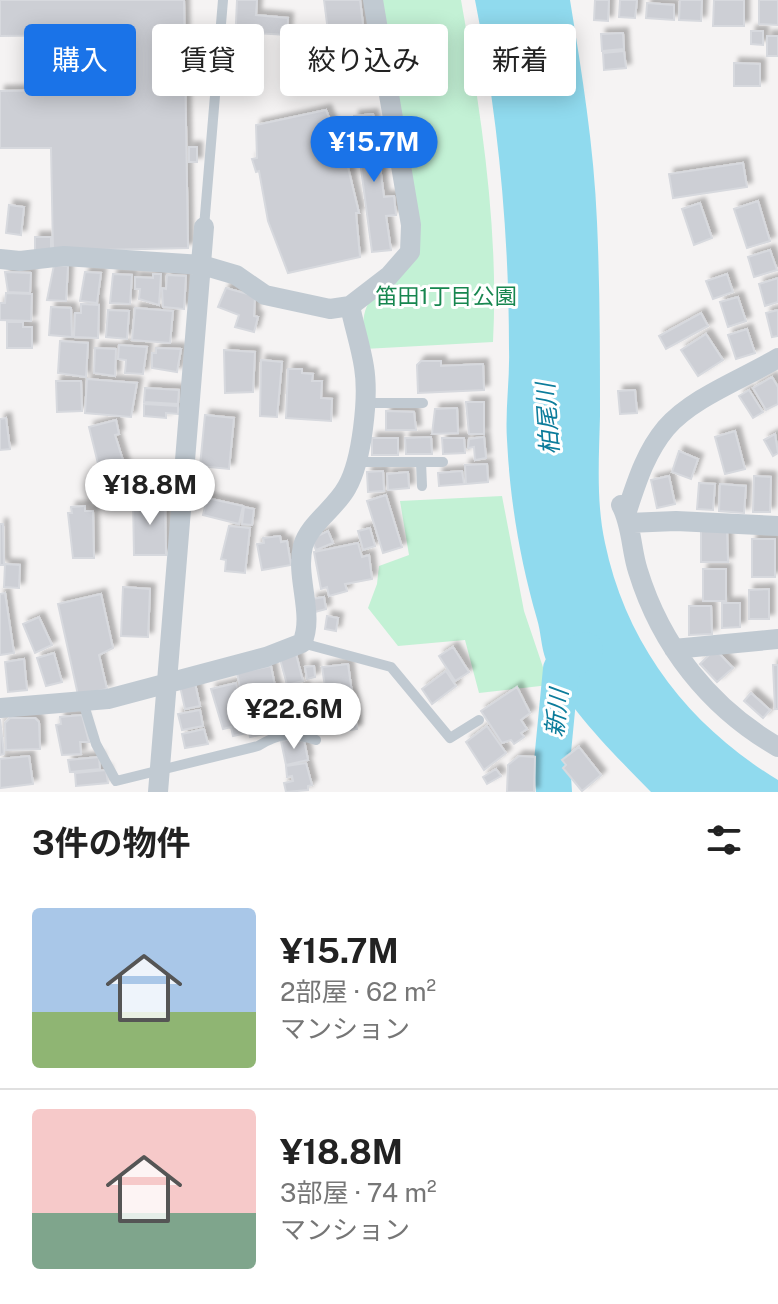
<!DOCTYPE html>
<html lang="ja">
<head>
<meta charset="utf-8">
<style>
  :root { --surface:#fff; --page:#f2f2f2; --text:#222; --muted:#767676; --line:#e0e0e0; --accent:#1a73e8 }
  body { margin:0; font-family:"Public Sans","Noto Sans JP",sans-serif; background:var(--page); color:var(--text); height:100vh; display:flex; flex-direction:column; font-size:30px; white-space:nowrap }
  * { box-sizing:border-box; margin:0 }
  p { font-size:26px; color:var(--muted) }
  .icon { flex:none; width:44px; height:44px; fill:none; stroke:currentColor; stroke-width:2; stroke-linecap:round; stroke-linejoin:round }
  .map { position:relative; height:792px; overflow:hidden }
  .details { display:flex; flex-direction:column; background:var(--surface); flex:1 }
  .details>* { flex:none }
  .guide { position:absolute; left:24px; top:24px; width:730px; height:72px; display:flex; gap:16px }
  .price { position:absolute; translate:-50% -68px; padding:0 18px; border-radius:28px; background:#fff; color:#222; font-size:26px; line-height:52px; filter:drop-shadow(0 2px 4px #0008) }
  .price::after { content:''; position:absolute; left:50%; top:48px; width:24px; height:18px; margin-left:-12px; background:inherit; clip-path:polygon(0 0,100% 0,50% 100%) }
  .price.on { background:var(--accent); color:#fff }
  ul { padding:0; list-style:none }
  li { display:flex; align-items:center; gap:24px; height:200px; padding:0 32px }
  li+li { border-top:2px solid var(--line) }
  li span { display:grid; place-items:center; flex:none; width:224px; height:160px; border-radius:8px; color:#555 }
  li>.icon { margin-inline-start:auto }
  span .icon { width:96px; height:96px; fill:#fffc; stroke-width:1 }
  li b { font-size:34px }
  h2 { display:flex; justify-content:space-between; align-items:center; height:96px; padding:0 32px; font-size:34px }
  .pill { padding:0 28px; border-radius:8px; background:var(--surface); box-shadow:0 4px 20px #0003; font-size:28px; line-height:72px }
  .pill.on { background:var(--accent); color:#fff }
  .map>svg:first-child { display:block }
  .green { fill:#c3f1d5 }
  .water { fill:#90daee }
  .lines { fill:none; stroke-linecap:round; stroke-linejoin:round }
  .river { stroke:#90daee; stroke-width:36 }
  .building { fill:#cdcfd5; stroke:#d7d9de; stroke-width:2; filter:url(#shadow) }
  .service { stroke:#c1cad2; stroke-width:10 }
  .minor { stroke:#c1cad2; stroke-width:20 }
  .labels { text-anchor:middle; stroke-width:6; stroke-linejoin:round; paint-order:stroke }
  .park-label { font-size:22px; fill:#17864f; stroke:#fff }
  .water-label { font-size:24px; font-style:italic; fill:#0c7c9b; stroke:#fff }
</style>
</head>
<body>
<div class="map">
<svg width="778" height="792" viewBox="0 0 778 792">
  <defs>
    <filter id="shadow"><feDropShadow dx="5" dy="-5" stdDeviation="2" flood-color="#0004"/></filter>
  </defs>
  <rect width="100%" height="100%" fill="#f5f3f3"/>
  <path class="green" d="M381,0h80c20,113 38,227 32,342l-129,7c-4,-52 5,-48 42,-80z
    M502,496l22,115 25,74 -70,8 -14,-53 -67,6 -30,-38 9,-24 2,-18 30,-11 -9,-54z"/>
  <path class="water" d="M475,0h95c12,74 24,147 27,222 3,65 3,130 3,194 -1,42 -4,86 5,127 21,102 85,184 173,237v12h-127c-32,-33 -90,-89 -105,-132 -5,-13 -5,-28 -9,-41 -17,-59 -27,-118 -30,-179 -2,-30 3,-61 2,-91 0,-118 -11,-234 -34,-349z"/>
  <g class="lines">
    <path class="river" d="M554,792l-2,-30 9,-93 24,-19"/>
  </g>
  <path class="building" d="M0,0h184l4,248 -135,3 -2,-103h-51v-57l78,-1 -2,-55 -76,1z
    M237,0h20l-1,15 32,3 -1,17 -32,-2 -4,39 -17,-3z
    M324,0h36l10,82 -35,4z
    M595,0h14l-1,21 -14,-1z
    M620,0h17l-2,18 -16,-1z
    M680,0h22l-1,21 -22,-1z
    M714,0h30v26h-31z
    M759,0h19v25l-19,-1z
    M647,3l27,2v15l-28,-2z
    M751,31h12v14l-12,-1z
    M623,33l1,16 -22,2 -1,-17z
    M767,36h11v20h-11z
    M194,43l9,1 -1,23 -10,-1z
    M624,51l2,17 -22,2 -1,-17z
    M734,63l26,1v22h-26z
    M326,110l20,49 13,54h-3l4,44 -72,16 -20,-52 -9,-50 -3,1 -4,-13 5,-1 -1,-33z
    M373,114l11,83 10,-1 2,19 -10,1 5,34 -19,2 -18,-136z
    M189,147h8v15h-8z
    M743,163l4,24 -74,11 -4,-24z
    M758,201l12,40 -23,7 -13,-39z
    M700,203l12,35 -18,7 -12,-36z
    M9,205l15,2 -3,28 -15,-2z
    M35,237h16v13h-16z
    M770,250l7,20 -23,7 -6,-20z
    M54,265l14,1 -2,35 -19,-1z
    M5,272l26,1 -1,20 -22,-1z
    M85,272l16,1 -4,30 -17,-2z
    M113,274l19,1 -2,29 -20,-1z
    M153,274h8l-2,31 -20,-6 1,-10h-5v-12l18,1z
    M727,274l6,18 -20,7 -7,-18z
    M167,275l19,1 -2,33 -21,-2 -1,-19 4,1z
    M778,278v24l-13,4 -6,-22z
    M226,288l29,8 -1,20 4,1 -4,15 -19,-5 4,-12 -21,-8z
    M6,293l26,1 -1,27 -31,-1v-17h5z
    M738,297l8,24 -18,6 -8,-25z
    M81,304l18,1 -1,33 -24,-1 1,-24h6z
    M51,307l20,1 1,29 -23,-2z
    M135,308l38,3 -3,32 -38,-3z
    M108,310l21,1 -2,28 -21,-2z
    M778,310v26l-6,1 -6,-24z
    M701,313l7,13 -42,23 -7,-13z
    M7,322h16v5h9v21h-25z
    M747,329l8,24 -19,6 -8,-24z
    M706,334l17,26 -25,16 -17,-26z
    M60,341l28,2 -2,34 -28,-4z
    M119,345l28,2 -4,27 -18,-1 1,-13 -8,-1z
    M95,348l21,1 -1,27 -21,-3z
    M156,348l25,1 -4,23 -25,-4v-15h4z
    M224,350l31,2 -2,40 -28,1z
    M261,360l21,2 -5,55 -17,-1z
    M421,361h20v5l42,-2 1,26 -66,3 -1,-28z
    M288,369h14v4l11,1 -1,7h10l-1,17 11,1 -1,22 -45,-3z
    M772,377l6,10v17l-12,6 -13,-22z
    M87,379l50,4 -6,34 -46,-4z
    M56,381h25l1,30 -25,1z
    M145,388l34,2 -1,14 -34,-2z
    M635,390l2,23 -17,1 -2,-23z
    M749,390l14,22 -10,6 -14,-22z
    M466,402h18v32h-15z
    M144,404l34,2v8l-12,-1v5l-22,-2z
    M457,408l1,25 -26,1 3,-25z
    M386,411l28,1 2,18h-30z
    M205,415l29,3 -5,51 -29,-3z
    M6,418l4,31 -10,1v-31z
    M116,420l3,14 -4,1 13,41 -4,1 2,10 -21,5 -16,-65z
    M735,431l10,38 -20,5 -10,-37z
    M775,434l3,19 -5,3 -9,-16z
    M431,437l1,17h-26l-1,-16z
    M484,437l2,21 -11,2 -1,-13 -6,1 1,-9z
    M372,438h26v17h-26z
    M442,438h22l1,15 -22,1z
    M679,451l19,8 -7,20 -19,-7z
    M487,464l1,18 -22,2 -1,-19z
    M383,471l1,20 -16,1 -1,-20z
    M462,471l2,13 -25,2 -1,-13z
    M408,472l1,16 -21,2 -1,-16z
    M669,476l6,28 -18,4 -6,-28z
    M754,476l17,1 -1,35h-17z
    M130,481l42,2v8l-42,-2z
    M699,483l16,1 -2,26 -16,-1z
    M720,484l26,2 -2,27 -25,-2z
    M386,495l16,52 -19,6 -16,-52z
    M165,498l1,57h-32l-1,-56z
    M207,498l36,8 -4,18 -36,-9z
    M85,506v5h8l1,47h-21l-5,-45h4l-1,-6z
    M244,507l10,2 -2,16 -10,-1z
    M0,524h3l1,41h-4z
    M229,526l21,2 -5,45 -20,-2 1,-11 -5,-1z
    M370,528l5,18 -12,4 -5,-19z
    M701,530h26l1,32h-27z
    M328,531l5,12 -17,7 -5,-11z
    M280,536l1,6 6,-1 4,24 -29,5 -5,-26 7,-1 -1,-5z
    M752,539h23v38h-23z
    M358,543l4,14 7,-2 3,24 -27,5 2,7 -18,5 -2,-9 -6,2 -7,-37z
    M5,564l15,1 -1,23 -15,-1z
    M703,569h23v32h-23z
    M123,587l27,2 -2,48 -27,-1z
    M769,589v30h-20v-29z
    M5,593l9,60 -14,2v-61z
    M101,594l12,54 -14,7 8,34 -29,6 -20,-91z
    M324,597l2,12 -11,3 -3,-13z
    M722,603h18v24l-18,1z
    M689,606h22l1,28 -23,1z
    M327,616l11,2 -2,13 -11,-2z
    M39,617l13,28 -17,8 -12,-29z
    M453,647l16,25 -14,9 -16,-25z
    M715,649l18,19 -16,14 -17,-18z
    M54,653l8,29 -16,4 -9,-28z
    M296,654l7,27 -16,4 -7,-26z
    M24,659l3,31 -19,2 -3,-30z
    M348,664l9,65 -25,4 -10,-66z
    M773,665h5v44h-3z
    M271,666l5,25 -10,2 8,39 -24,5 -13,-64z
    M314,666l1,11 -8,2 -2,-12z
    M446,671l10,15 -24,18 -10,-15z
    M195,683l5,23 -15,3 -5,-23z
    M236,683l11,50 -14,3 -2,-9 -8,2 -12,-40z
    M304,687l10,32 -20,9 -11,-34z
    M517,687l13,26 -9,7 6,9 -6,4 3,4 -10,7 -3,-4 -9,3 -21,-32z
    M318,690l8,28 -9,3 -8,-29z
    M751,693l19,17 -7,8 -19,-17z
    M200,710l3,16 -21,4 -4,-16z
    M82,715l7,27h-9l1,12 -19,1 -6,-30 5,-1 -1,-7z
    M10,718h25l4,4 1,27 -34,1 -1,-27z
    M0,719l4,35 -4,1z
    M487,726l19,27 -22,17 -18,-28z
    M204,729l4,15 -23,4 -3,-14z
    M298,738l1,3 5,-1 4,20 -22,5 -5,-24z
    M579,747l22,28 -19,16 -19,-23 3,-3 -4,-5z
    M29,756l4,28 -33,4v-29z
    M519,756l16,1 -1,35h-27l1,-27z
    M99,757l1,12 -30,3 -2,-12z
    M306,763l6,22 -4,1v4l-22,2 -2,-9 9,-2 -1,-5 -5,1 -1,-11z
    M496,769l5,7 -14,8 -4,-7z
    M106,770l2,13 -32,3 -1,-13z"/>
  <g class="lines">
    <path class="service" d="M204,227l19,-227
      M364,403h59
      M358,462h85
      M421,462l1,24
      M302,643l89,24 59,71 29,-18
      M83,702l13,42 20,37 142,-35c21,-13 35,-14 58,-6"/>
    <path class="minor" d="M0,259l20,2 44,-5 138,9 34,10 29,20 65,14 20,-3 39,-30 21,-24 1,-27 -38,-225
      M621,505c11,20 10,45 17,66 23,75 72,137 140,176
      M626,514c10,-30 19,-61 40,-86 27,-31 77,-49 112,-70
      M628,523l48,-2 102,5
      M674,649l104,-10
      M0,708l108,-9 158,-42 36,-14c13,-28 -7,-66 1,-97 6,-22 33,-38 44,-59 15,-26 22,-90 17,-120 -3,-20 -10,-41 -14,-61
      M158,792l46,-565"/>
  </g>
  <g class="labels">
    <g class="park-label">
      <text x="446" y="304">笛田1丁目公園</text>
    </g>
    <g class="water-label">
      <text transform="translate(548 419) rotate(-94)" y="8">柏尾川</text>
      <text transform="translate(557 713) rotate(-84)" y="8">新川</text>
    </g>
  </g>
</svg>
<b class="price on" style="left:374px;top:184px">¥15.7M</b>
<b class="price" style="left:150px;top:527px">¥18.8M</b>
<b class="price" style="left:294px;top:751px">¥22.6M</b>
<div class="guide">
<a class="pill on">購入</a>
<a class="pill">賃貸</a>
<a class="pill">絞り込み</a>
<a class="pill">新着</a>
</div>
</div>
<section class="details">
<h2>3件の物件<svg class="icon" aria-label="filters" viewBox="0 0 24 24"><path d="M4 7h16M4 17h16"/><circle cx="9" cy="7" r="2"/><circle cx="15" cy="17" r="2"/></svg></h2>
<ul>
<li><span style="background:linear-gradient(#a9c7e8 65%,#8fb573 0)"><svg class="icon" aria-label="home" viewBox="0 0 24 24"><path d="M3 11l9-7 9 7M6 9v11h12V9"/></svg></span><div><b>¥15.7M</b><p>2部屋 · 62 m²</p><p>マンション</p></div></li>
<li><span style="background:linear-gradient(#f6c9c9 65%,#7fa58c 0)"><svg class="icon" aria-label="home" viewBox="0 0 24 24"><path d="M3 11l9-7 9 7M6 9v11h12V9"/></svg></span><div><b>¥18.8M</b><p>3部屋 · 74 m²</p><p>マンション</p></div></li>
</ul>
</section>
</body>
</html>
